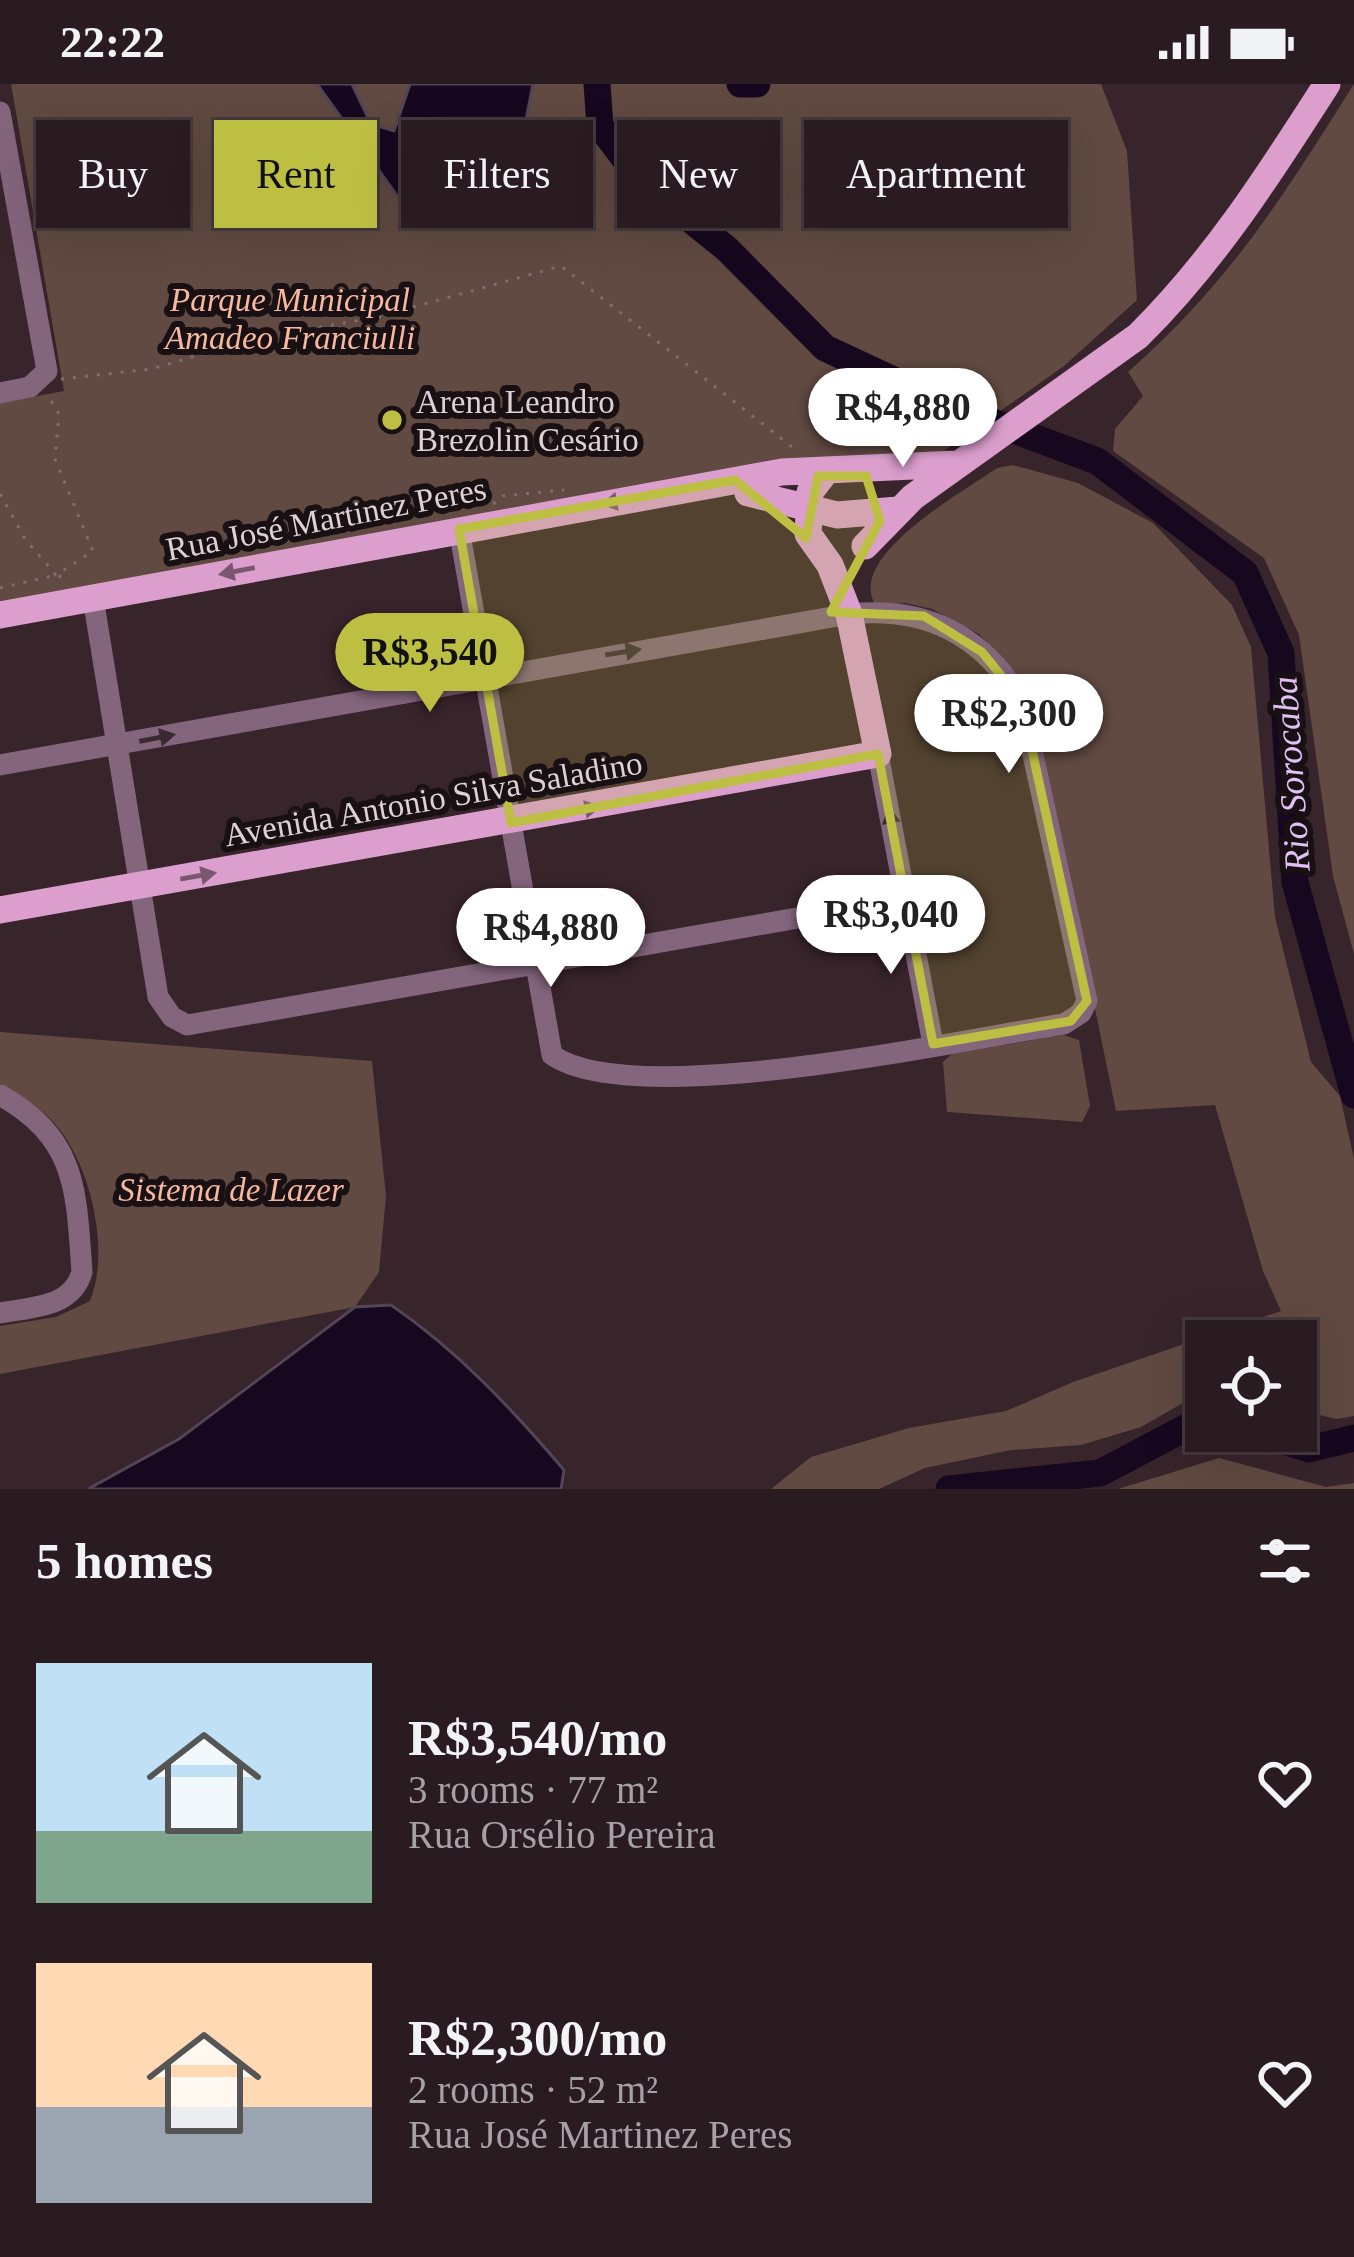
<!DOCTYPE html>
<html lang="en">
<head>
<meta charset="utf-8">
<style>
  :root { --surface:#2a1b20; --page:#36282d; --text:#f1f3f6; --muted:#a5a1a5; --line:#46393e; --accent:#bdbf43 }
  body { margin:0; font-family:Georgia,serif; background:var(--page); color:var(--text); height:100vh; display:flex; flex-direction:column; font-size:45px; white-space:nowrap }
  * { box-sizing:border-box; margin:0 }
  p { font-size:39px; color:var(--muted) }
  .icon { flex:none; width:66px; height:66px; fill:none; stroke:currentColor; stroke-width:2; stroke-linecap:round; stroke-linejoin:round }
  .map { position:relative; height:1405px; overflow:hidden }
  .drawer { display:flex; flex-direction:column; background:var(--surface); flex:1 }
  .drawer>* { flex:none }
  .banner { position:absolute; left:36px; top:36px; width:1284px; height:108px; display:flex; gap:24px }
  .tools { position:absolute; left:1185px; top:1236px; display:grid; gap:24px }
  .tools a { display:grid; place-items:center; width:132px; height:132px; border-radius:0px; background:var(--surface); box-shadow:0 12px 48px #0002,0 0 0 3px var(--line); font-size:60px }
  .price { position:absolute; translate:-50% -102px; padding:0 27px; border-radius:42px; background:#fff; color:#222; font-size:39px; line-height:78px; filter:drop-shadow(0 3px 6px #0008) }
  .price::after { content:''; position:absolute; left:50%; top:72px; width:36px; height:27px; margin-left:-18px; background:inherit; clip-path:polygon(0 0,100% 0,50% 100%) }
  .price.on { background:var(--accent); color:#111 }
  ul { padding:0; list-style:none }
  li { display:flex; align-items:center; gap:36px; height:300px; padding:0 36px }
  li span { display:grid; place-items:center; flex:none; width:336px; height:240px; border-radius:0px; color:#555 }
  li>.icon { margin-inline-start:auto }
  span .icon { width:144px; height:144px; fill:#fffc; stroke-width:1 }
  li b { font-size:51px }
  h2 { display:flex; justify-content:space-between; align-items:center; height:144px; padding:0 36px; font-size:51px }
  .chip { padding:0 42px; border-radius:0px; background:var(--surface); box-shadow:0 12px 48px #0002,0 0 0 3px var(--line); font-size:42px; line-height:108px }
  .chip.on { background:var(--accent); color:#111 }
  .status { display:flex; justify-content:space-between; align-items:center; height:84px; padding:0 60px; background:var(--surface); direction:ltr }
  .status svg { height:33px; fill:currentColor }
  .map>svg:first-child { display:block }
  .green { fill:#604a41 }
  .water { fill:#17081f; stroke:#534456; stroke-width:3 }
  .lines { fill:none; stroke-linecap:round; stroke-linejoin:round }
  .river { stroke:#17081f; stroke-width:27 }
  .path { stroke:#7e6d73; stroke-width:3; stroke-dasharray:3 9; stroke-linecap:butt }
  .minor { stroke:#83657c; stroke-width:21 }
  .major { stroke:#db9ecd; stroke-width:27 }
  .oneway { fill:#7a5770 }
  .oneway2 { fill:#392a32 }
  .marked { fill:#bdbf43; fill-opacity:0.2; stroke:#bdbf43; stroke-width:9; stroke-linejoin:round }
  .poi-dot { fill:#bdbf43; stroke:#191013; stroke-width:4.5 }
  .labels { text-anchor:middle; stroke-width:12; stroke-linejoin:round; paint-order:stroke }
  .park-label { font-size:33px; font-style:italic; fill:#f7b89f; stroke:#191013 }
  .poi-label { font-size:33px; fill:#ded1d5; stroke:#191013; text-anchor:start }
  .street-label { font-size:33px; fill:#ded1d5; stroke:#191013 }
  .water-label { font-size:36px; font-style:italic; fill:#e1c0f5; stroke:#191013 }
</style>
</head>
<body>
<div class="status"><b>22:22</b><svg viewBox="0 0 49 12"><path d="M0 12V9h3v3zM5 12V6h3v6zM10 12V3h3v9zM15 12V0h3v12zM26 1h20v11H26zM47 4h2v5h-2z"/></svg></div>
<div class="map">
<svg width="1354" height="1405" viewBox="0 0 1354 1405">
  <rect width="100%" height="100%" fill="#38242b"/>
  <path class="green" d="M11,0h1090l26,67 10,149 -73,66 -127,90 -937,152v-205l64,-12z
    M1354,0v870l-21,-78 -34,-241 -35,-77 -151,-107 2,-22 28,-33 -15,-24c102,-90 154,-174 226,-288z
    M1013,381l65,18 75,40 79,82 19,42 24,270 36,145 29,34 14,63v257l-17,3 -41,-9v-69h-90v59l-16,-1 -49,28 -60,18 -70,5 -86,18 -46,21h-108l40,-32 98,-29 97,-17 67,-29 208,-71 -18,-40 -48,-166 -99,6 -87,-424 -50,-53 -47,-25 -27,-6 -29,3c-32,-49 86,-113 121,-138z
    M0,948l372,29 14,135 -7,76 -24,35 -355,67v-48l56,-9 34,-16c20,-49 2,-129 -30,-171 -16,-21 -38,-33 -60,-46z
    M1063,951l16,5 11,66 -8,16 -135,-10 -4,-50 9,-8z
    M1219,1374l107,29 28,-4v6h-236z"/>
  <path class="water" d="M317,0h35l19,40 23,7 16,-47h123l-9,46 -43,60 -24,-1 -51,19z
    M391,1221c66,45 121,104 173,165l-3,19h-473l91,-50 176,-132z"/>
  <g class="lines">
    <path class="river" d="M597,0l3,42 40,53 87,70 98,99 122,57 150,56 148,112 36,80 14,229 59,213
      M740,0h17
      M1252,1347l57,18 45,-11
      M949,1405l151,-16 106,-56"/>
    <path class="path" d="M61,295l90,-10 103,-30 124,-22 183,-51 235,184
      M0,410l25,45 31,36 37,-24 -38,-92 4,-45 -10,-17
      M493,420l10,-8 61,-6
      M0,504l56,-13 12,4"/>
    <path class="minor" d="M0,28l47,259 -17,16 -30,6
      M93,514l65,399 14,20 15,8 719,-126
      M878,670l55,290
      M0,681l849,-151c76,-8 133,20 172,86l66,301 -6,12 -17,11c-106,16 -430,88 -512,31l-93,-526
      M0,1011c78,44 76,96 82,177 -10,36 -50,35 -82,41"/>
    <path class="major" d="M748,409l89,22 61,-5
      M865,462l48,-49 225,-161c76,-75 132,-163 189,-252
      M0,531l782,-143 175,-8
      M0,826l878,-156 -29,-140 -19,-49 -22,-31 2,-42 17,-22"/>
  </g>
  <defs><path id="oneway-solid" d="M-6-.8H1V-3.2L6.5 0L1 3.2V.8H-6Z" transform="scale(3)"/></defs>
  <g class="oneway">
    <use href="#oneway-solid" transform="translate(620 417) rotate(170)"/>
    <use href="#oneway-solid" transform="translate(237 487) rotate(169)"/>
    <use href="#oneway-solid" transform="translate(582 726) rotate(-11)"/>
    <use href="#oneway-solid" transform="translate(198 792) rotate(-10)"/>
  </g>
  <g class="oneway2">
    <use href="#oneway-solid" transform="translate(623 568) rotate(-9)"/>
    <use href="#oneway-solid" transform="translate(157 654) rotate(-11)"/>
    <use href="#oneway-solid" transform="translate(892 742) rotate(-101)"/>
  </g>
  <path class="marked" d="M818,392h48l14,45 -49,91 93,4 58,36 39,48 66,301 -16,20 -138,23 -55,-290 -367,69 -52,-294 276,-49 71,58z"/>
  <circle class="poi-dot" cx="392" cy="336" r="12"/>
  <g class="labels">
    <g class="park-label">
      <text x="290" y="227">Parque Municipal<tspan x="290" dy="38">Amadeo Franciulli</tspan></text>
      <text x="231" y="1117">Sistema de Lazer</text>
    </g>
    <g class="poi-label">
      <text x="416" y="329">Arena Leandro<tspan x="416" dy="38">Brezolin Cesário</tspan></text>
    </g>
    <g class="street-label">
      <text transform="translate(326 434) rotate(-11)" y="12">Rua José Martinez Peres</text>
      <text transform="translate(433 714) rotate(-10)" y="12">Avenida Antonio Silva Saladino</text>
    </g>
    <g class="water-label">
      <text transform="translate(1290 690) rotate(-94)" y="13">Rio Sorocaba</text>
    </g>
  </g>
</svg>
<div class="tools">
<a><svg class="icon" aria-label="locate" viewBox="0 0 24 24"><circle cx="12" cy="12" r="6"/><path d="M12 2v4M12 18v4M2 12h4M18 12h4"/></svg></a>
</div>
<b class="price" style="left:903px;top:386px">R$4,880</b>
<b class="price on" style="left:430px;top:631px">R$3,540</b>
<b class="price" style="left:1009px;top:692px">R$2,300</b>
<b class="price" style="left:891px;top:893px">R$3,040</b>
<b class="price" style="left:551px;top:906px">R$4,880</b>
<div class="banner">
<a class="chip">Buy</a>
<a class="chip on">Rent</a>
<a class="chip">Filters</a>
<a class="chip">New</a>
<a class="chip">Apartment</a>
</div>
</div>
<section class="drawer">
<h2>5 homes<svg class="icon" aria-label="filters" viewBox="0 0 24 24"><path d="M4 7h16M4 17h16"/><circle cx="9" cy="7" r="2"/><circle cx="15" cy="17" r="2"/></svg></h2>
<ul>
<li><span style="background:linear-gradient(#bfe0f5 70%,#7fa58c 0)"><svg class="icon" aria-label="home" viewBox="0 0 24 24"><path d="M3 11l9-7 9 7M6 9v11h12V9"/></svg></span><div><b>R$3,540/mo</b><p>3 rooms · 77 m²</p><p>Rua Orsélio Pereira</p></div><svg class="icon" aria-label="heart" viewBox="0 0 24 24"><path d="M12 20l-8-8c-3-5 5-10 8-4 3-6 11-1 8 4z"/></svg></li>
<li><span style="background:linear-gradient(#ffd9b3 60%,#9aa5b1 0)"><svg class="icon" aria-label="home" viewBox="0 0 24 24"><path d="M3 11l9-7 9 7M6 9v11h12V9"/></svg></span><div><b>R$2,300/mo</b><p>2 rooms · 52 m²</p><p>Rua José Martinez Peres</p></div><svg class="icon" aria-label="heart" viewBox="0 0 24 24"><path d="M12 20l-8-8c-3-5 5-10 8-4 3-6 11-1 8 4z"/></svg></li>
</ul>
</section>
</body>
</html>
